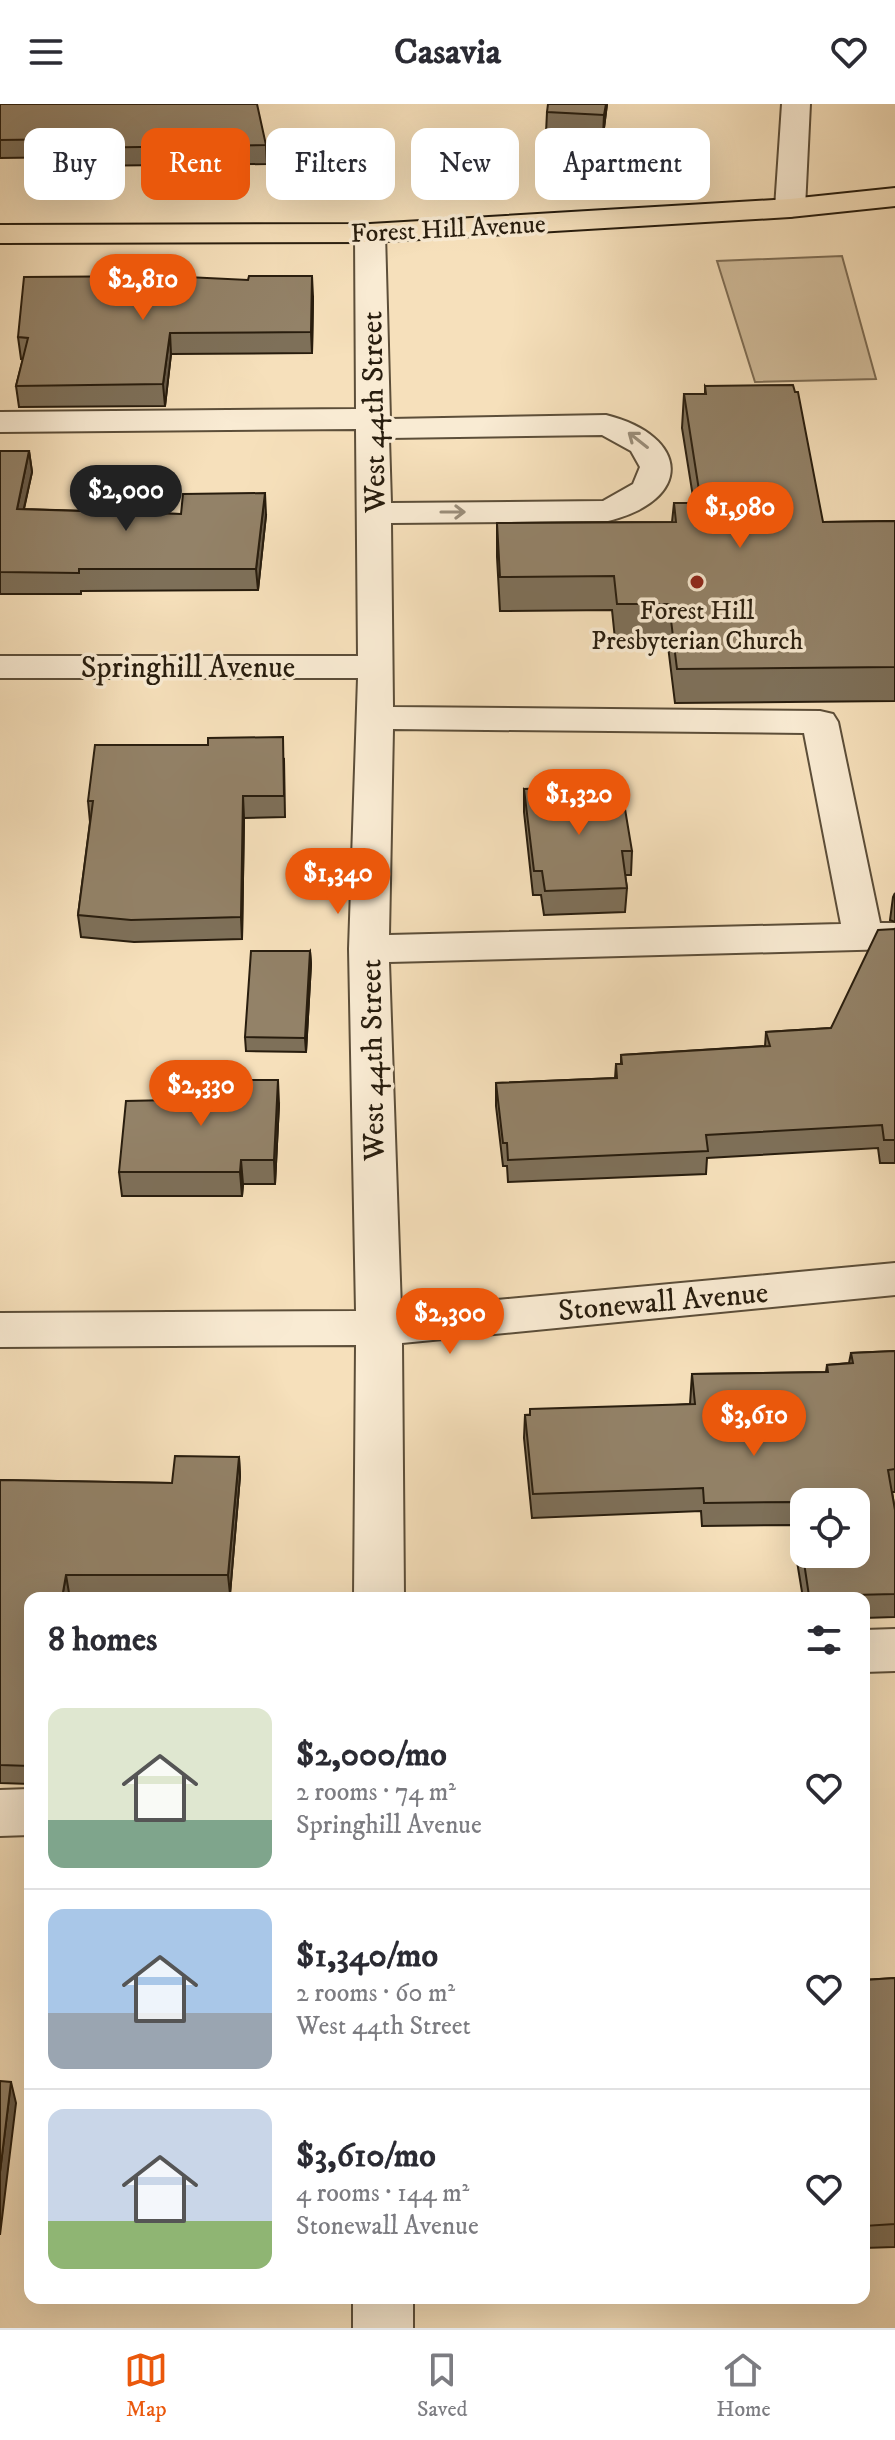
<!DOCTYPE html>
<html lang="en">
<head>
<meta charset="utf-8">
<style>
  :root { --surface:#fff; --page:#f7f7f7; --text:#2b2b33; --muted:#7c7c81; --line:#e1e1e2; --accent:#ea580c }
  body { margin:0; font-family:"IM FELL DW Pica",serif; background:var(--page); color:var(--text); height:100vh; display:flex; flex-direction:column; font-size:30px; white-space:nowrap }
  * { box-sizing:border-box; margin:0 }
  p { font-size:26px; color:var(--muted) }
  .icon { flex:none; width:44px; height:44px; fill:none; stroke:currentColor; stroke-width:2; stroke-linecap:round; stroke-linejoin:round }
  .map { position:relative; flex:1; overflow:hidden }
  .drawer { position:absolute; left:24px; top:1488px; width:846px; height:712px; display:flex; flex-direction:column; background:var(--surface); border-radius:16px; box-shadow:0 8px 32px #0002 }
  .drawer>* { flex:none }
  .hud { position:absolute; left:24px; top:24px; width:848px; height:72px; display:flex; gap:16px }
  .fabs { position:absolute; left:790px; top:1384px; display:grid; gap:16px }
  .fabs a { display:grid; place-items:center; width:80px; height:80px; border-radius:16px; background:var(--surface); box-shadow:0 8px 32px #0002; font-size:40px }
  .price { position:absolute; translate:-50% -68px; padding:0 18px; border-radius:28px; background:var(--accent); color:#fff; font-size:26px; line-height:52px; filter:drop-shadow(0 2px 4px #0008) }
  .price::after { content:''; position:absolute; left:50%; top:48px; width:24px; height:18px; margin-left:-12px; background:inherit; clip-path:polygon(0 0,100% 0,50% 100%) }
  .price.selected { background:#222; color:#fff }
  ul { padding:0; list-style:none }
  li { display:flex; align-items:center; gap:24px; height:200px; padding:0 24px }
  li+li { border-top:2px solid var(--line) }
  li span { display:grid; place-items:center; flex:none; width:224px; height:160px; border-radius:16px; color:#555 }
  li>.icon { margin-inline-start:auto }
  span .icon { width:96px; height:96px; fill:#fffc; stroke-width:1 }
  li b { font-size:34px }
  h2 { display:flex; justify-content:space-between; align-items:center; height:96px; padding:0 24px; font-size:34px }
  .chip { padding:0 28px; border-radius:16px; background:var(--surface); box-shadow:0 8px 32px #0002; font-size:28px; line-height:72px }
  .chip.selected { background:var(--accent); color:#fff }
  header { display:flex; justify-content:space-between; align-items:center; height:104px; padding:0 24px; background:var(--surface); font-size:36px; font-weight:800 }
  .menu { display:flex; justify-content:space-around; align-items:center; height:112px; border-top:2px solid var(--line); background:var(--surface); font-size:22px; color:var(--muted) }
  .menu a { display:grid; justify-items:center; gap:4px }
  .menu .selected { color:var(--accent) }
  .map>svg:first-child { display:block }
  .green { fill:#d3bf9e; stroke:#7e6e56; stroke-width:2 }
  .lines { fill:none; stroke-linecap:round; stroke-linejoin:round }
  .minor-casing { stroke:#5c4e39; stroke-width:4 }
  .major-casing { stroke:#281d0e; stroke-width:4 }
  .minor { fill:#f9ebd3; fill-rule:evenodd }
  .major { fill:#f6e0bb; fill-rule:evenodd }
  .wall { fill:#7e7059; stroke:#281d0e; stroke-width:2 }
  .shaded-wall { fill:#675b49; stroke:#281d0e; stroke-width:2 }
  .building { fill:#938268; stroke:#281d0e; stroke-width:2; fill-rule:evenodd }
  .oneway { stroke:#9b8e7a }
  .poi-dot { fill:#8f2418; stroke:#f9ebd3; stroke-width:3 }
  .labels { text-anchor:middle; stroke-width:7; stroke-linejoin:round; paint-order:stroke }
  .far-street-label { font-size:26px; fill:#281d0e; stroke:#f9ebd3 }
  .far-poi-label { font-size:26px; fill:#281d0e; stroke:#f9ebd3 }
  .street-label { font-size:30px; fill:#281d0e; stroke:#f9ebd3 }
</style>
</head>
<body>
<header><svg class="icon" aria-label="menu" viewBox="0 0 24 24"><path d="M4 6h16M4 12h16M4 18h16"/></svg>Casavia<svg class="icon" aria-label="heart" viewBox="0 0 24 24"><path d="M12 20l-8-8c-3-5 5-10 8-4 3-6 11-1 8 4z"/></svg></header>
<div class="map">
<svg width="895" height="2224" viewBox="0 0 895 2224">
  <rect width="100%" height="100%" fill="#f6e0bb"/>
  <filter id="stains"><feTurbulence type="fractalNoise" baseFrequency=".0025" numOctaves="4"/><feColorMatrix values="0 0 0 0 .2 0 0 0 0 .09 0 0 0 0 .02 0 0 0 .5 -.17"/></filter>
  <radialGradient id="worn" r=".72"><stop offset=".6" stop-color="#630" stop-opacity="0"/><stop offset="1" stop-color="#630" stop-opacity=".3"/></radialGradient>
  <path class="green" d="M842,152l34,123 -121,3 -38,-121z"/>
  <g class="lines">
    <g class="minor-casing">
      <path id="minor" d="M782,0h28l-5,104 -5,6 -10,3 -10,-3 -5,-6z
        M370,120l10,3 5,6 5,186 216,-4c84,21 88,85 2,106l-217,2 2,184 427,4 13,3 5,8 42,201h15v26l-506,13 12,347 494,-46v32l-493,48 2,255h-50l2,-253 -356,2v-34l356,-2 -7,-362 9,-271h-358v-22h358l-2,-227 -356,3v-20l356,-3 -1,-176 5,-6zM602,331l29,16 9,16 -7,17 -30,17 -212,2 -2,-65zM393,625l411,4 37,191 -452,11z
        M895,1525v42l-31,1v-42z
        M30,1685v46l-30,1v-46z
        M353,2194h60v30h-60z"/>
    </g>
    <g class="major-casing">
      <path id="major" d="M895,84v18l-105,11 -420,25 -370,1v-18l370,-1 420,-25z"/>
    </g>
    <use href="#minor" class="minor"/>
    <use href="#major" class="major"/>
  </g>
  <path class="wall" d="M0,0l266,41 1,19 -191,2 -1,-9 -75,1z
    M607,0l-4,32 -57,-3 1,-21z
    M313,193l-1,56 -141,1 -6,52 -146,1 -3,-21 7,-27h-2l-3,-22z
    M705,282l118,136 72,-1v180l-220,2 -8,-65 -52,1 -3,-29 -112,1 -3,-54v-34l175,-1 2,-19h20l-12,-75 2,-34h21z
    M0,347h29l3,21 -8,37 157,5 85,1 -8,75 -177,1v3h-81z
    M284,655l1,58 -41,1 -2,121 -108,3 -53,-5 -3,-22 12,-93 -2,-21z
    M524,685l108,62 -1,24h-6l2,13 -2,24 -81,3 -3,-20h-8l-9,-83z
    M895,789v29l-5,-2 3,-23z
    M895,825v234h-15l-2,-15 -171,10 -1,16 -198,8 -1,-16h-4l-7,-60v-23l119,-5 1,-14h5v-9l144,-9 1,-14 65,-4z
    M310,847l1,13 -5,88 -60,-1 -1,-14z
    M279,1000l-4,80h-32l-1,12h-120l-3,-24z
    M895,1247v141h-3l3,18v107l-31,1v-20h-61l-12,-73 -89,1 -1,-15 -169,7 -8,-80 1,-23 165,-11 2,-30 134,-2 1,-7 22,-2 2,-10z
    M239,1353l1,19 -10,118 -161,-1 -1,5h-38v186l-30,-1v-303l172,3z
    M895,1874v269l-31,1v-268z"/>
  <path class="shaded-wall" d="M606,0h1l-4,32 1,-21z
    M312,172l1,21 -1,56 -1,-21z
    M170,229l1,21 -6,52 -2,-22z
    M29,347l3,21 -13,58 -2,-21z
    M265,389l1,22 -8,75 -2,-21z
    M243,692l1,22 -2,121 -1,-22z
    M310,847l1,13 -5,88 -1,-14z
    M278,976l1,24 -4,80 -1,-24z
    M241,1056l2,24 -1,12 -2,-24z
    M239,1353l1,19 -10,118 -2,-19z
    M66,1471l3,18 -1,5h-6z
    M11,1978l5,21 -16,132v-63z"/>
  <path class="building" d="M0,0h257l9,41 -192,3 1,-9 -75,1z
    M548,0h58l-2,11 -57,-3z
    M166,172l82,4 1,-4h63l-1,56 -141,1 -7,51 -147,2 12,-48 -10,-1 6,-60z
    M793,281l2,7h3l25,130 72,-1v146l-218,2 -8,-65h-52l-3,-28 -114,1 -3,-54 179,-1 -2,-19h27l-17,-109h22l-1,-8z
    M0,347h29l-12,58 164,5 2,-20 82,-1 -9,76h-177v4l-79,-1z
    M283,633l1,59h-41l-2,121 -110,3 -53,-5 15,-114h-5l7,-56h113v-7z
    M621,681l11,66h-10l5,37 -82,3 -3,-20h-8l-10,-82z
    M895,825v211h-11l-2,-15 -176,10 2,16 -200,9 -1,-17h-4l-7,-60 121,-5 -1,-14h6l-1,-9 149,-9 -4,-14 65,-4 47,-98z
    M251,847h59l-5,87 -60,-1z
    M173,976h105l-4,80h-33l-1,12h-121l7,-71 45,-1z
    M895,1247v118l-7,1 7,40v84l-86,2 -14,-94 -91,1 -1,-15 -170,6 -8,-79h5v-6l165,-5 -3,-30 136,-2 -1,-7 26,-2 -2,-10zM804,1398h52v52h-52z
    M175,1352l64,1 -11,118h-162l-4,23h-32v168l-30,-1v-285l172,3z
    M895,1874v246l-31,2v-246z
    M0,1977l11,1 -11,90z"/>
  <defs><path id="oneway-shaft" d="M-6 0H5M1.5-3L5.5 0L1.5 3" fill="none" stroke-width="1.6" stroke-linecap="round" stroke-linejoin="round" transform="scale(2)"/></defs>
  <g class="oneway">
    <use href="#oneway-shaft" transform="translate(638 336) rotate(-142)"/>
    <use href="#oneway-shaft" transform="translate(453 408)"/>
  </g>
  <circle class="poi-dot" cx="697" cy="478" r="8"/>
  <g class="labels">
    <g class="far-street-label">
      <text transform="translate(448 124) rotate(-3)" y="9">Forest Hill Avenue</text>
    </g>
    <g class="far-poi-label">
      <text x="697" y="515">Forest Hill<tspan x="697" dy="30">Presbyterian Church</tspan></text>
    </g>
    <g class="street-label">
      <text transform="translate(373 308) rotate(-91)" y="10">West 44th Street</text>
      <text x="188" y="573">Springhill Avenue</text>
      <text transform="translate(372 956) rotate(-91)" y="10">West 44th Street</text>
      <text transform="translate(663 1197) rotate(-5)" y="10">Stonewall Avenue</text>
    </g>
  </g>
  <rect width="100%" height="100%" filter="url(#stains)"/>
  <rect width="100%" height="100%" fill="url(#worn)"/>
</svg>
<div class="fabs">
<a><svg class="icon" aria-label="locate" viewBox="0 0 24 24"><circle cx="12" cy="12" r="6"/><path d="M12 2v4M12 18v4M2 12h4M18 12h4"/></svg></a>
</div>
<b class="price" style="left:143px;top:218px">$2,810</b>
<b class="price selected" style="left:126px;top:429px">$2,000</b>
<b class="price" style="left:740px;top:446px">$1,980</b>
<b class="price" style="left:579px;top:733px">$1,320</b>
<b class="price" style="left:338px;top:812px">$1,340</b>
<b class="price" style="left:201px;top:1024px">$2,330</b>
<b class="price" style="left:450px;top:1252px">$2,300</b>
<b class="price" style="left:754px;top:1354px">$3,610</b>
<div class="hud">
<a class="chip">Buy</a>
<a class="chip selected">Rent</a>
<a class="chip">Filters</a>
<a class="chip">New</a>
<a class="chip">Apartment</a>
</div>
<section class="drawer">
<h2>8 homes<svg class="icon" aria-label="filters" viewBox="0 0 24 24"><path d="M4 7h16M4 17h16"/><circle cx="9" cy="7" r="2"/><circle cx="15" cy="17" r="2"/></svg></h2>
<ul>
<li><span style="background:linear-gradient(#dfe7d0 70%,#7fa58c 0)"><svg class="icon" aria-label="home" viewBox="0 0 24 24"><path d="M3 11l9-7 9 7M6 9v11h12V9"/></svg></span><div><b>$2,000/mo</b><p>2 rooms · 74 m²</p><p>Springhill Avenue</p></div><svg class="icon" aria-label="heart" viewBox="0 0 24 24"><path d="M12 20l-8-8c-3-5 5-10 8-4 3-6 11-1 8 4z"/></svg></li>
<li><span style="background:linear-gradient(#a9c7e8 65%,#9aa5b1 0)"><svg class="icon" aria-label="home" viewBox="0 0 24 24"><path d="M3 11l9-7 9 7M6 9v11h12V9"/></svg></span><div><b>$1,340/mo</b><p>2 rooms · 60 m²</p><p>West 44th Street</p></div><svg class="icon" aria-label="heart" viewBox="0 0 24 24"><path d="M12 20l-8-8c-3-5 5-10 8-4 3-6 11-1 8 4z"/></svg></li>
<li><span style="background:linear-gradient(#c9d6e8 70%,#8fb573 0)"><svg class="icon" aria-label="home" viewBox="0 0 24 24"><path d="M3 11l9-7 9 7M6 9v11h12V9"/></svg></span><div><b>$3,610/mo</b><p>4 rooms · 144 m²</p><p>Stonewall Avenue</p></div><svg class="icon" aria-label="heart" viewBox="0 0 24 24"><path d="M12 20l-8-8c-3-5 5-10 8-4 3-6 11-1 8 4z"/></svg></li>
</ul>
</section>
</div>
<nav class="menu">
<a class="selected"><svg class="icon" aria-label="map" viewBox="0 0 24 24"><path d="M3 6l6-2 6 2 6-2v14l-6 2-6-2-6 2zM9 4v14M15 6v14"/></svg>Map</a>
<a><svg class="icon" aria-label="saved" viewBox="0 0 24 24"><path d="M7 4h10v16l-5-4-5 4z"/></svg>Saved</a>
<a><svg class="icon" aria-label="home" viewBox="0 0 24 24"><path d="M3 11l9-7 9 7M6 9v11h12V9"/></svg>Home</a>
</nav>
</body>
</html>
